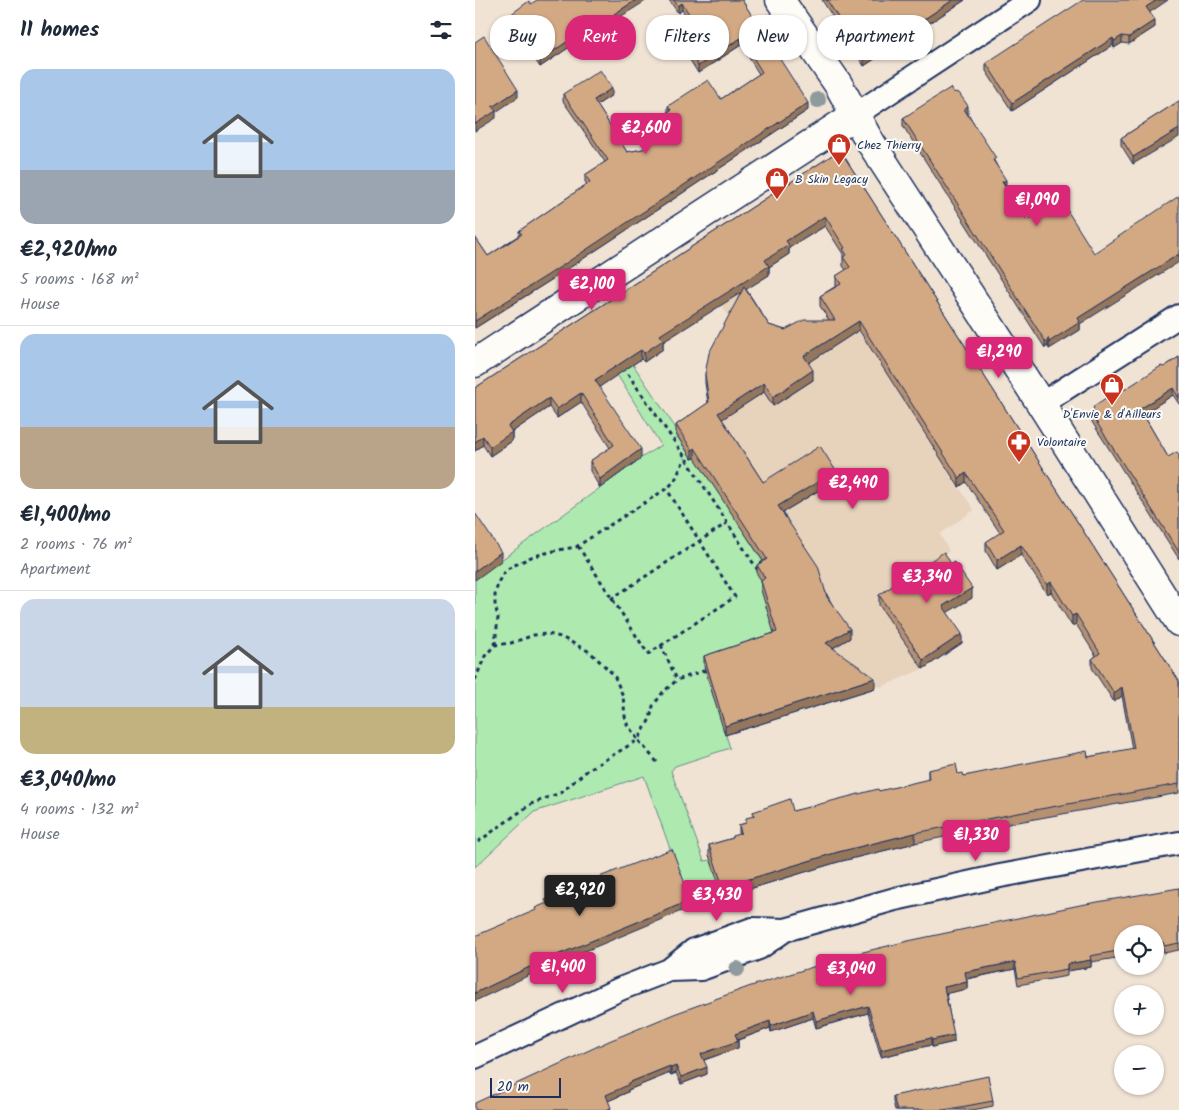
<!DOCTYPE html>
<html lang="en">
<head>
<meta charset="utf-8">
<style>
  :root { --surface:#fff; --page:#f2f2f3; --text:#1f2937; --muted:#747a83; --line:#e0e1e3; --accent:#db2777 }
  body { margin:0; font-family:Kalam,sans-serif; background:var(--page); color:var(--text); height:100vh; display:flex; flex-direction:column; font-size:19px; white-space:nowrap }
  * { box-sizing:border-box; margin:0 }
  p { font-size:16px; color:var(--muted) }
  .icon { flex:none; width:28px; height:28px; fill:none; stroke:currentColor; stroke-width:2; stroke-linecap:round; stroke-linejoin:round }
  .map { position:relative; flex:1; overflow:hidden }
  .drawer { display:flex; flex-direction:column; background:var(--surface); width:475px }
  .drawer>* { flex:none }
  .banner { position:absolute; left:15px; top:15px; width:475px; height:45px; display:flex; gap:10px }
  .controls { position:absolute; left:639px; top:925px; display:grid; gap:10px }
  .controls a { display:grid; place-items:center; width:50px; height:50px; border-radius:50%; background:var(--surface); box-shadow:0 1px 4px #0004; font-size:25px }
  .scale { position:absolute; left:15px; bottom:12px; width:71px; box-sizing:border-box; padding-left:5px; border:2px solid #1b2f5e; border-top:0; font-size:14px; line-height:18px; white-space:nowrap; color:#1b2f5e; -webkit-text-stroke:4px #fdfcf7; paint-order:stroke }
  .price { position:absolute; translate:-50% -42px; padding:0 11px; border-radius:5px; background:var(--accent); color:#fff; font-size:16px; line-height:32px; filter:drop-shadow(0 1px 2px #0008) }
  .price::after { content:''; position:absolute; left:50%; top:30px; width:15px; height:11px; margin-left:-8px; background:inherit; clip-path:polygon(0 0,100% 0,50% 100%) }
  .price.selected { background:#222; color:#fff }
  ul { padding:0; list-style:none }
  li { display:grid; align-content:center; gap:10px; height:265px; padding:0 20px }
  li+li { border-top:1px solid var(--line) }
  li span { display:grid; place-items:center; height:155px; border-radius:15px; color:#555 }
  li>.icon { margin-inline-start:auto }
  span .icon { width:90px; height:90px; fill:#fffc; stroke-width:1 }
  li b { font-size:21px }
  h2 { display:flex; justify-content:space-between; align-items:center; height:60px; padding:0 20px; font-size:21px }
  .chip { padding:0 18px; border-radius:20px; background:var(--surface); box-shadow:0 1px 4px #0004; font-size:18px; line-height:45px }
  .chip.selected { background:var(--accent); color:#fff }
  main { display:flex; flex:1; min-height:0 }
  .map>svg:first-child { display:block }
  .built { fill:#e7d2bc }
  .green { fill:#aee9af; stroke:#648c86 }
  .lines { fill:none; stroke-linecap:round; stroke-linejoin:round }
  .minor-casing { stroke:#1b2f5e; stroke-width:26 }
  .tertiary-casing { stroke:#1b2f5e; stroke-width:31 }
  .path { stroke:#1b2f5e; stroke-width:3; stroke-dasharray:4 4; stroke-linecap:butt }
  .minor { stroke:#fdfcf7; stroke-width:22 }
  .tertiary { stroke:#fdfcf7; stroke-width:28 }
  .tree { fill:#8f9a9e }
  .wall { fill:#b59172; stroke:#1b2f5e; fill-rule:evenodd }
  .shaded-wall { fill:#94765c; stroke:#1b2f5e }
  .building { fill:#d3a984; stroke:#1b2f5e }
  .labels { text-anchor:middle; stroke-width:4; stroke-linejoin:round; paint-order:stroke }
  .poi-label { font-size:12px; fill:#1b2f5e; stroke:#fdfcf7; text-anchor:start }
</style>
</head>
<body>
<main>
<section class="drawer">
<h2>11 homes<svg class="icon" aria-label="filters" viewBox="0 0 24 24"><path d="M4 7h16M4 17h16"/><circle cx="9" cy="7" r="2"/><circle cx="15" cy="17" r="2"/></svg></h2>
<ul>
<li><span style="background:linear-gradient(#a9c7e8 65%,#9aa5b1 0)"><svg class="icon" aria-label="home" viewBox="0 0 24 24"><path d="M3 11l9-7 9 7M6 9v11h12V9"/></svg></span><div><b>€2,920/mo</b><p>5 rooms · 168 m²</p><p>House</p></div></li>
<li><span style="background:linear-gradient(#a9c7e8 60%,#b9a48a 0)"><svg class="icon" aria-label="home" viewBox="0 0 24 24"><path d="M3 11l9-7 9 7M6 9v11h12V9"/></svg></span><div><b>€1,400/mo</b><p>2 rooms · 76 m²</p><p>Apartment</p></div></li>
<li><span style="background:linear-gradient(#c9d6e8 70%,#c2b280 0)"><svg class="icon" aria-label="home" viewBox="0 0 24 24"><path d="M3 11l9-7 9 7M6 9v11h12V9"/></svg></span><div><b>€3,040/mo</b><p>4 rooms · 132 m²</p><p>House</p></div></li>
</ul>
</section>
<div class="map">
<svg width="704" height="1110" viewBox="0 0 704 1110">
  <rect width="100%" height="100%" fill="#f0e3d4"/>
  <filter id="ink" filterUnits="userSpaceOnUse"><feTurbulence type="fractalNoise" baseFrequency=".02" numOctaves="2"/><feDisplacementMap in="SourceGraphic" scale="10" xChannelSelector="R" yChannelSelector="G"/><feConvolveMatrix kernelMatrix="1 2 1 2 8 2 1 2 1" color-interpolation-filters="sRGB"/></filter>
  <g filter="url(#ink)">
    <path class="built" d="M235,244l61,93 46,-14 9,-7 -6,-10 21,-13 138,181 -20,13 15,23 -34,24 9,17 -31,28 44,64 -39,26 -42,18 -9,-3 -147,51 -18,-58 75,-87 -80,-121 -10,-10 -16,-24 34,-24 23,-88 -44,-66z"/>
    <path class="green" d="M157,363l47,70 -3,2 16,24 4,-2 86,134 11,60 -85,26 22,71 -55,18 -4,5 33,90 7,-1 12,36 -32,11 -47,-131 -110,36 -59,55v-288l166,-121 20,-13 -45,-72z"/>
    <g class="lines">
      <g class="minor-casing">
        <path id="minor" d="M380,115l175,-115
          M566,404l138,-88
          M194,970l32,-1 58,-21 26,-18
          M0,1057l145,-68 49,-19 25,-20 58,-21 33,1 110,-31 105,-23 179,-33"/>
      </g>
      <g class="tertiary-casing">
        <path id="tertiary" d="M305,0l58,84 31,56 172,264 138,218
          M0,363l380,-248"/>
      </g>
      <path class="path" d="M148,367l62,90 74,115
        M103,546l70,108 87,-57 -69,-109
        M136,599l116,-76
        M20,645l3,-27 -3,-14v-9l3,-12 4,-8 7,-7 22,-11 27,-7 18,-3 93,-60 6,-7 10,-22
        M186,645l16,35
        M0,680l10,-24 10,-11 16,-2 23,-8 14,-1 13,3 29,15 24,23 9,21 2,20 2,8 11,16 -50,30 -28,23 -29,11 -56,40
        M182,762l-19,-22 12,-21 3,-13 10,-14 14,-12 29,-10"/>
      <use href="#minor" class="minor"/>
      <use href="#tertiary" class="tertiary"/>
    </g>
    <g class="tree">
      <circle cx="294" cy="22" r="8"/>
      <circle cx="343" cy="100" r="8"/>
      <circle cx="262" cy="969" r="8"/>
    </g>
    <path class="wall" d="M194,0h73l66,110 -257,170 -76,48v-91l13,19 31,-21v-4l68,-47 -2,-2v-7l20,-13 -42,-61v-7l49,1 -15,10 30,47 16,-3 22,-14 -7,-10v-7l10,-6v-6l53,-7 38,-25 -18,-29 -43,28 -13,-21v-7l14,-9 -17,-26 -4,3z
      M347,0h143l-101,66z
      M56,4l86,15v6l-3,2 1,10 -26,16 -9,-13 -40,27 -30,-45v-7z
      M674,12l6,15 -26,17 -7,-1 -8,5 -1,-3 -101,66 -26,-40v-8z
      M478,92l15,22 28,50 10,23 74,137v6l-31,19 -1,-3 -3,2 -142,-222v-8z
      M704,101l-46,63 -12,-19v-7z
      M365,150l339,531v112l-161,29 -103,21 -77,19 -115,35 -14,-42v-10l24,-7v-2l6,-2v-9l7,-2 7,-7v-4l40,-1 135,-31v-10l30,4 6,2 124,-19 44,-8 -10,-53 -8,6 -22,-34v-9l4,-3 -20,-32 -4,2 -21,-34 -4,2 -26,-39 -24,15 -11,-19v-9l14,-9 -34,-51 -7,5 -100,-157 -51,33 5,17 -40,26 -9,-14 -42,27 41,63 73,-2 -53,32 67,126 -17,10 42,40 -150,47 -21,-69v-10l70,-23 -13,-43v-10l-4,-6v-9l6,-4 -68,-103 -3,1 -16,-25v-9l32,-22 -3,-20v-9l36,-82 -78,50v7l-19,13 -3,-3 -42,28 42,71 -41,30 -10,-17v-10l20,-13 -29,-46 -24,16 -8,-11 -37,25v9l-22,15 -7,-11 -8,6v-63zM350,226l18,28v12l3,4 -10,6v10l-16,10v10l9,14 -44,10 -16,-5 -23,-36 23,-14v-8l20,-13v-6z
      M704,357v47l-6,-9 -30,19 25,43 11,-2v104l-87,-137v-7l32,-25 40,-23z
      M404,595l93,3 -25,14 15,31 -39,26 -44,-64z
      M704,888v62l-15,3 -1,-4 -8,2v-17h-32v23l-32,5v5l-24,4v5l-49,9 -3,-16 -48,10v10l-21,4 8,49 -22,5 -1,-2 -50,12 -13,-44 -52,15 -3,-10 -42,14 -1,-4 -32,12v8l-34,12 3,14 -26,10 -5,-11 -5,2 -1,-2 -42,17v2l-20,9 3,9h-136z
      M418,1096l100,5v5l-20,4h-78l-2,-8z"/>
    <path class="shaded-wall" d="M161,0h11l-30,19v6l-7,4v-7l4,-8z
      M478,0h12l-101,66v-7z
      M682,0h11l-22,15v-8z
      M207,3v7l-4,3v-7z
      M680,20v7l-26,17v-7z
      M140,30v7l-26,16v-7z
      M105,33v7l-40,27v-7z
      M647,36v7l-8,5v-7z
      M266,38v7l-43,28v-7z
      M638,38v7l-101,66v-8z
      M137,88v7l-18,12v-7z
      M43,90v7l-22,15v6l-21,13v-7l17,-17z
      M333,103v7l-257,170 -76,48v-7z
      M493,106v8l-4,2v-7z
      M704,129v8l-46,27v-7z
      M531,180v7l-4,-5z
      M350,216v10l-36,22v6l-20,13v8l-106,67v7l-19,13v-9l16,-18 126,-94z
      M704,254v8l-99,62v6l-31,19v-7l29,-24z
      M384,321v9l-55,36v-10z
      M573,338v8l-3,2v-7z
      M166,350v9l-46,31v-10z
      M338,370v10l-40,26v-9z
      M289,383v9l-46,30v-9z
      M698,388v7l-33,21v-7z
      M106,393v9l-24,16v-9z
      M74,398v9l-37,25v9l-22,15v-9l18,-21z
      M8,436v9l-8,6v-9z
      M220,448v10l-3,1v-9z
      M166,449v9l-41,30v-9z
      M361,471v9l-58,35v-9z
      M491,473v9l-7,5v-9z
      M546,545v10l-24,15v-10z
      M26,552v9l-26,19v-9z
      M576,582v10l-4,2v-9z
      M497,588v10l-29,17v-9z
      M601,614v10l-4,2v-10z
      M375,629v9l-24,14v-9z
      M487,634v9l-39,26v-9z
      M400,678v10l-150,47v-9z
      M647,687v9l-8,6v-9z
      M440,833v10l-77,19 -115,35v-10l115,-35z
      M216,900v7l-151,63 -65,31v-8l65,-31z
      M616,960v7l-24,4v-7z
      M540,962v7l-50,10v-7z
      M492,982v7l-23,5v-7z
      M393,1006v7l-52,15v-7z
      M338,1011v7l-42,14v-6z
      M295,1021v7l-35,13v-7z
      M479,1035v7l-22,5v-7z
      M456,1038v7l-50,12v-7z
      M263,1041v7l-37,13v-7z
      M195,1066v7l-42,17v2l-22,10v-7l22,-12z
      M201,1066v7l-5,2v-7z
      M232,1067v7l-26,10v-7z"/>
    <path class="building" d="M62,0h99l-22,14 3,4 -7,4 5,8 -26,16 -9,-13 -40,27 -30,-45 19,-14 2,3z
      M199,0h68l66,103 -257,170 -76,48v-84l13,19 34,-22 -3,-3 71,-49 -5,-7 23,-15 -45,-66 37,-24 12,18 -18,12 33,52 16,-3 25,-17 -10,-14 13,-8 -3,-4 40,-26 13,19 41,-27 -21,-34 -43,28 -13,-21 17,-11 -20,-31 -4,3z
      M352,0h126l-89,59z
      M608,0h74l-11,7 9,13 -26,17 -7,-1 -8,5 -1,-3 -101,65 -26,-40z
      M9,36l34,54 -26,17 4,4 -21,13v-82z
      M475,88l3,4 6,1 9,13 -4,3 32,49 -3,2 13,20 -4,2 25,38 33,-21 34,54 85,-57v58l-101,64 2,4 -31,20 -1,-4 -3,3 -142,-223z
      M704,101v28l-46,28 -12,-19z
      M365,150l339,531v103l-161,29 -103,20 -77,19 -115,35 -14,-42 24,-7v-2l8,-3 -2,-8 7,-2v-5l8,-2 -1,-4 37,-13 3,12 85,-22 1,2 50,-12 -1,-9 28,-6 2,10 5,-1 1,3 123,-25 1,6 46,-9 -12,-61 -8,6 -22,-34 8,-6 -24,-39 -4,2 -21,-34 -4,3 -26,-40 -24,15 -11,-18 18,-12 -38,-57 -7,5 -100,-157 -55,35 9,14 -40,27 -9,-14 -46,30 45,69 57,-36 16,25 -58,35 40,60 9,31 23,32 -24,14 49,35 -150,48 -21,-70 73,-24 -16,-51 4,-3 -8,-13 10,-6 -72,-111 -3,2 -16,-25 33,-23 -4,-28 4,-21 35,-66 25,38 16,5 19,-10h31l-15,-24 21,-12 -5,-8 14,-9 -7,-10 4,-2 -4,-6 2,-1 -20,-32 -39,25 3,4 -24,15 4,6 -109,69 3,5 -19,13 -3,-3 -46,30 46,69 -41,30 -10,-18 24,-16 -33,-52 -24,16 -8,-11 -41,28 4,6 -22,15 -7,-11 -8,6v-54z
      M704,357v41l-6,-10 -33,21 28,48 9,-5 2,3v97l-87,-137 2,-9 28,-19 2,3 37,-24 3,1z
      M0,513l26,39 -26,19z
      M469,552l7,12 3,-2 18,26 -29,18 19,28 -39,26 -44,-65z
      M197,849l19,51 -151,62 -65,31v-57l61,-26 -1,-2 12,-5 -2,-3 36,-16z
      M704,888v55l-15,3 -1,-4 -8,2v-10h-32v16l-33,6 1,4 -24,4v5l-49,9 -3,-16 -50,10 2,10 -23,5 10,48 -22,5 -1,-2 -50,12 -13,-44 -52,15 -3,-10 -42,15 -1,-5 -35,13 3,7 -37,13 6,13 -26,10 -5,-11 -5,2 -1,-2 -42,17v2l-22,10 5,13 -5,2h-131v-7l134,-62 65,-27 77,-28 104,-32 53,-13 172,-36z
      M513,1076l5,25 -49,9h-47l-4,-14z"/>
  </g>
  <defs>
    <g id="shop-pin" transform="scale(1.25)"><path d="M0 17L-7.5 6A9.5 9.5 0 1 1 7.5 6Z" fill="#c8321e" stroke="#fdfcf7"/><path d="M-5-2.5h2.3a2.7 3.5 0 0 1 5.4 0H5L5.5 6h-11ZM-1.5-2.5h3a1.5 2.3 0 0 0-3 0Z" fill="#fff"/></g>
    <g id="pharmacy-pin" transform="scale(1.25)"><path d="M0 17L-7.5 6A9.5 9.5 0 1 1 7.5 6Z" fill="#c8321e" stroke="#fdfcf7"/><path d="M-2-6h4v4h4v4h-4v4h-4v-4h-4v-4h4Z" fill="#fff"/></g>
  </defs>
  <g fill-rule="evenodd">
    <use href="#shop-pin" x="364" y="145"/>
    <use href="#shop-pin" x="302" y="179"/>
    <use href="#shop-pin" x="637" y="385"/>
    <use href="#pharmacy-pin" x="544" y="442"/>
  </g>
  <g class="labels">
    <g class="poi-label">
      <text x="382" y="149">Chez Thierry</text>
      <text x="320" y="183">B Skin Legacy</text>
      <text x="637" y="418" text-anchor="middle">D'Envie &amp; d'Ailleurs</text>
      <text x="562" y="446">Volontaire</text>
    </g>
  </g>
</svg>
<div class="controls">
<a><svg class="icon" aria-label="locate" viewBox="0 0 24 24"><circle cx="12" cy="12" r="6"/><path d="M12 2v4M12 18v4M2 12h4M18 12h4"/></svg></a>
<a>+</a>
<a>−</a>
</div>
<div class="scale">20 m</div>
<b class="price" style="left:171px;top:155px">€2,600</b>
<b class="price" style="left:562px;top:227px">€1,090</b>
<b class="price" style="left:117px;top:311px">€2,100</b>
<b class="price" style="left:524px;top:379px">€1,290</b>
<b class="price" style="left:378px;top:510px">€2,490</b>
<b class="price" style="left:452px;top:604px">€3,340</b>
<b class="price" style="left:501px;top:862px">€1,330</b>
<b class="price selected" style="left:105px;top:917px">€2,920</b>
<b class="price" style="left:242px;top:922px">€3,430</b>
<b class="price" style="left:88px;top:994px">€1,400</b>
<b class="price" style="left:376px;top:996px">€3,040</b>
<div class="banner">
<a class="chip">Buy</a>
<a class="chip selected">Rent</a>
<a class="chip">Filters</a>
<a class="chip">New</a>
<a class="chip">Apartment</a>
</div>
</div>
</main>
</body>
</html>
